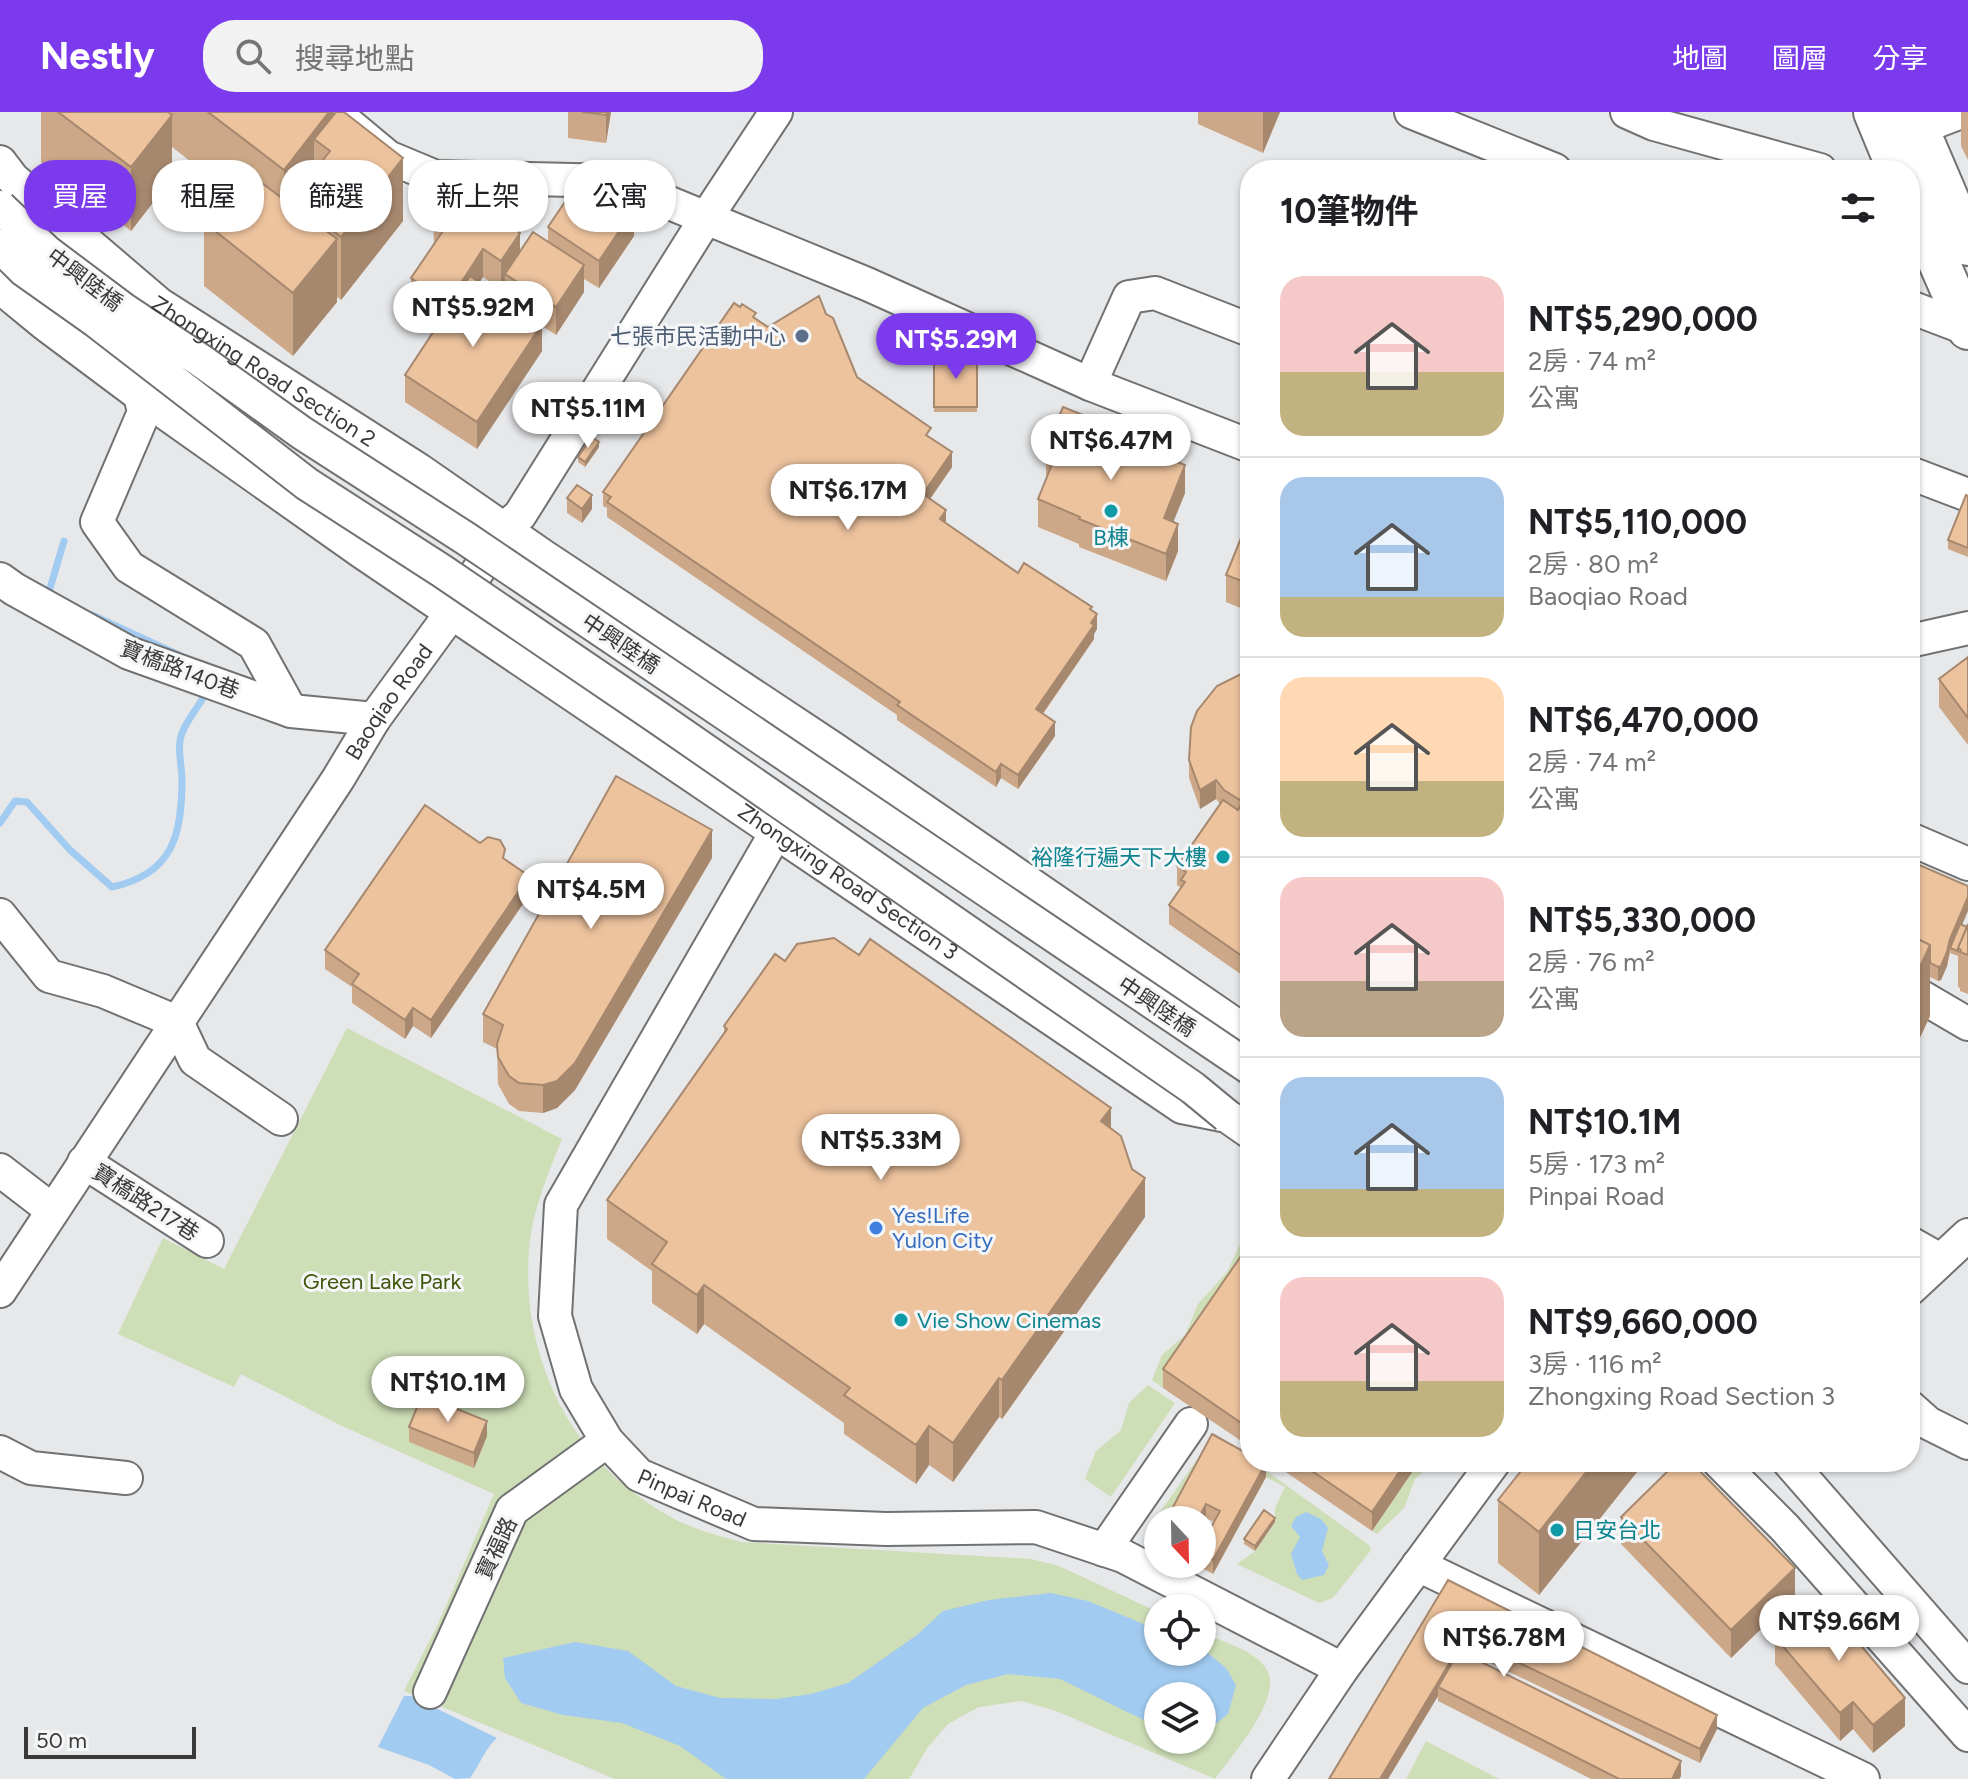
<!DOCTYPE html>
<html lang="zh-TW">
<head>
<meta charset="utf-8">
<style>
  :root { --surface:#fff; --page:#f2f2f2; --text:#202124; --muted:#757577; --line:#e0e0e0; --accent:#7c3aed }
  body { margin:0; font-family:Figtree,"Noto Sans TC",sans-serif; background:var(--page); color:var(--text); height:100vh; display:flex; flex-direction:column; font-size:30px; white-space:nowrap }
  * { box-sizing:border-box; margin:0 }
  p { font-size:26px; color:var(--muted) }
  .icon { flex:none; width:44px; height:44px; fill:none; stroke:currentColor; stroke-width:2; stroke-linecap:round; stroke-linejoin:round }
  .map { position:relative; flex:1; overflow:hidden }
  .panel { position:absolute; left:1240px; top:48px; width:680px; height:1312px; display:flex; flex-direction:column; background:var(--surface); border-radius:32px; box-shadow:0 2px 6px #0004 }
  .panel>* { flex:none }
  .top-card { position:absolute; left:24px; top:48px; width:760px; height:72px; display:flex; gap:16px }
  .needle { width:52px; rotate:158deg }
  .controls { position:absolute; left:1144px; top:1394px; display:grid; gap:16px }
  .controls a { display:grid; place-items:center; width:72px; height:72px; border-radius:50%; background:var(--surface); box-shadow:0 2px 6px #0004; font-size:40px }
  .scale { position:absolute; left:24px; bottom:20px; width:172px; box-sizing:border-box; padding-left:8px; border:4px solid #39393a; border-top:0; font-size:22px; line-height:28px; white-space:nowrap; color:#39393a; -webkit-text-stroke:6px #f4f6f7; paint-order:stroke }
  .price { position:absolute; translate:-50% -68px; padding:0 18px; border-radius:28px; background:#fff; color:#222; font-size:26px; line-height:52px; filter:drop-shadow(0 2px 4px #0008) }
  .price::after { content:''; position:absolute; left:50%; top:48px; width:24px; height:18px; margin-left:-12px; background:inherit; clip-path:polygon(0 0,100% 0,50% 100%) }
  .price.on { background:var(--accent); color:#fff }
  ul { padding:0; list-style:none }
  li { display:flex; align-items:center; gap:24px; height:200px; padding:0 40px }
  li+li { border-top:2px solid var(--line) }
  li span { display:grid; place-items:center; flex:none; width:224px; height:160px; border-radius:24px; color:#555 }
  li>.icon { margin-inline-start:auto }
  span .icon { width:96px; height:96px; fill:#fffc; stroke-width:1 }
  li b { font-size:34px }
  h2 { display:flex; justify-content:space-between; align-items:center; height:96px; padding:0 40px; font-size:34px }
  .tag { padding:0 28px; border-radius:32px; background:var(--surface); box-shadow:0 2px 6px #0004; font-size:28px; line-height:72px }
  .tag.on { background:var(--accent); color:#fff }
  header { display:flex; align-items:center; gap:48px; box-sizing:border-box; height:112px; padding:0 40px; background:var(--accent); color:#fff }
  header strong { font-size:38px }
  nav { display:flex; gap:44px; margin-inline-start:auto; font-size:28px }
  .search { width:560px; height:72px; background:var(--page); display:flex; align-items:center; gap:20px; box-sizing:border-box; padding:0 28px; border-radius:32px; color:var(--muted); font-size:30px }
  .map>svg:first-child { display:block }
  .green { fill:#cedeb7; fill-rule:evenodd }
  .water { fill:#a1cbf0 }
  .lines { fill:none; stroke-linecap:round; stroke-linejoin:round }
  .stream { stroke:#a1cbf0; stroke-width:7 }
  .minor-casing { stroke:#707172; stroke-width:36 }
  .major-casing { stroke:#707172; stroke-width:44 }
  .minor { stroke:#fff; stroke-width:32 }
  .major { stroke:#fff; stroke-width:40 }
  .minor-bridge-casing { stroke:#707172; stroke-width:36; stroke-linecap:butt }
  .minor-bridge { stroke:#fff; stroke-width:32 }
  .wall { fill:#cca888; fill-rule:evenodd }
  .shaded-wall { fill:#a6886f }
  .building { fill:#edc39e; stroke:#a6886f; stroke-width:2 }
  .service-dot { fill:#5c6f8a; stroke:#f4f6f7; stroke-width:3 }
  .culture-dot { fill:#0f9aa8; stroke:#f4f6f7; stroke-width:3 }
  .shop-dot { fill:#3f7fe0; stroke:#f4f6f7; stroke-width:3 }
  .labels { text-anchor:middle; stroke-width:6; stroke-linejoin:round; paint-order:stroke }
  .street-label { font-size:22px; fill:#39393a; stroke:#f4f6f7 }
  .service-label { font-size:22px; fill:#4e5e75; stroke:#f4f6f7; text-anchor:end }
  .culture-label { font-size:22px; fill:#0d838f; stroke:#f4f6f7; text-anchor:start }
  .shop-label { font-size:22px; fill:#366cbe; stroke:#f4f6f7; text-anchor:start }
  .park-label { font-size:22px; fill:#42570e; stroke:#f4f6f7 }
</style>
</head>
<body>
<header>
<strong>Nestly</strong>
<div class="search"><svg class="icon" aria-label="search" viewBox="0 0 24 24"><circle cx="10" cy="10" r="6"/><path d="M15 15l6 6"/></svg>搜尋地點</div>
<nav><a>地圖</a><a>圖層</a><a>分享</a></nav>
</header>
<div class="map">
<svg width="1968" height="1667" viewBox="0 0 1968 1667">
  <rect width="100%" height="100%" fill="#e7e8ea"/>
  <path class="green" d="M347,916l215,111c-14,35 -30,72 -33,111 -8,109 42,210 138,265 22,13 49,20 74,27l290,17 28,7 99,46v40h44v-19c19,8 54,17 65,37 16,29 -35,85 -52,109l-159,-68 -34,-10 -43,6 -31,17 -20,23 -19,32h-294l-211,-88 34,-67 56,-130 -152,-68 -101,-52 -7,13 -116,-53 45,-96 61,31zM1158,1584h44v44h-44z
    M1242,1128l8,6v16l-87,126 -11,-8 10,-25 23,-20 13,-31 29,-32z
    M1148,1273l27,18 -64,94 -26,-18 11,-28 25,-21 8,-27z
    M1215,1322l35,25v3h4l115,83 2,5 -38,48 -14,5 -82,-39 18,-13 20,-28v-15l10,-21 -72,-38 -39,71h-16v9l-7,-4z
    M1419,1350h16l-20,17 -11,29 -27,26 -5,-3z
    M1426,1629l73,38h-93z"/>
  <path class="water" d="M1306,1400l15,7 7,9 -6,23 7,14 -5,10 -22,5 -5,-6 -6,-20 9,-17 -9,-11 5,-9z
    M1050,1481l38,8 70,29v22h44v-4l24,20 10,17 -8,29 -22,18h-4v-36h-44v31l-98,-48 -52,-5 -42,11 -43,23 -59,71h-138l-46,-33 -58,-23 -59,-8 -42,-12 -16,-25 -2,-20 72,-16 53,9 48,35 44,12 56,1 35,-5 37,-11 69,-48 26,-24 46,-11z
    M404,1584h7l86,42c-11,9 -18,28 -27,40l-15,1 -26,-14 -51,-18z"/>
  <g class="lines">
    <path class="stream" d="M48,483l16,-54
      M92,503l87,40
      M0,711l15,-22 12,1 43,48 42,37c61,-13 70,-52 70,-108 0,-12 -4,-25 -2,-38 1,-13 16,-31 23,-43"/>
    <g class="minor-casing">
      <g id="minor">
        <path d="M334,0l54,45 48,20 180,4 251,103 223,100 160,62"/>
        <path d="M1411,0l144,58"/>
        <path d="M1627,0l27,12 166,46"/>
        <path d="M1896,25l65,-25"/>
        <path id="s1" d="M0,50l13,17 146,125 260,166 124,86 291,193 409,281 7,21"/>
        <path id="s2" d="M0,175l45,37 95,71 222,157 820,555 45,9 23,16"/>
        <path d="M1910,195l58,22"/>
        <path d="M1090,272l39,-87 26,-4 95,37"/>
        <path d="M140,283l4,17 -47,110 32,45 125,77 37,67"/>
        <path d="M1910,361l58,22"/>
        <path d="M0,467l14,10 115,64 162,58 83,8"/>
        <path d="M1910,529l58,-13"/>
        <path id="s3" d="M777,719l-216,374 -6,111 21,73 31,52 32,34 115,49 132,5 150,-2 87,29 219,113"/>
        <path d="M1910,727l58,25"/>
        <path d="M0,803l49,61 54,15 74,31 18,38 86,59"/>
        <path d="M1910,878l58,34"/>
        <path d="M84,1050l123,79"/>
        <path d="M0,1058l52,40"/>
        <path d="M1910,1131l30,17"/>
        <path d="M1910,1177l58,-54"/>
        <path id="s4" d="M0,1179l338,-512 36,-60 78,-107 53,-84 15,-13 186,-297 70,-106"/>
        <path d="M1910,1295l18,16 40,20"/>
        <path d="M0,1340l31,16 95,10"/>
        <path d="M1719,1350l66,66 183,207"/>
        <path d="M1789,1350l179,205"/>
        <path d="M1104,1438l87,-126"/>
        <path d="M1418,1453l445,214"/>
        <path d="M430,1580l82,-182 95,-69"/>
        <path d="M1268,1667l74,-110 152,-207"/>
      </g>
    </g>
    <g class="major-casing">
      <path id="major" d="M1874,0l24,58
        M1911,0l57,133
        M1910,84l58,133"/>
    </g>
    <use href="#minor" class="minor"/>
    <use href="#major" class="major"/>
    <g class="minor-bridge-casing">
      <path id="minor-bridge" d="M0,95l47,45 76,57 77,51 102,73 163,105 785,530
        M0,134l24,24 72,51 211,163 135,87 215,146 536,371 34,28"/>
    </g>
    <use href="#minor-bridge" class="minor-bridge"/>
  </g>
  <path class="wall" d="M41,0h293l69,109 -62,79 -4,-3v5l-44,54 -89,-70v-64l26,-30 -58,-45v31l-41,53 -90,-69z
    M568,0h43l-5,31 -38,-5z
    M1198,0h82l-17,41 -65,-29z
    M1961,0h7v48l-7,-14z
    M433,104l87,36 28,-10v-15l86,9 -35,52 -15,-9v13l-28,43 -14,-9v25l-65,98 -72,-47v-27l33,-51 -27,-18v-28l23,-34zM483,165l18,12 4,-7v18l-26,-17z
    M826,202l31,63 74,61 21,29 -22,32 16,25 72,49 74,38 5,18 -3,5v5l-51,75 12,22 -37,53 -17,-11 -5,9 -99,-67v-5l-290,-198v-9l-4,-2v-14l153,-174 12,9z
    M934,243h43v57h-43z
    M1098,318l38,16 49,47 -12,29 5,29 -12,30 -87,-34v-3l-41,-17v-28l10,-23 -2,-1v-27z
    M599,335l-14,20 -7,-5v-5z
    M1968,384v61l-20,-8v-9z
    M567,386l25,11 -10,14 -15,-10z
    M1250,404v96l-24,-10v-27z
    M1968,545v88l-29,-38v-28z
    M1250,559v293l-8,11 -73,-51v-19l12,-17 -4,-3v-19l43,-62 -4,-5 -16,10 -11,-31v-18z
    M712,746l-137,232 -18,18 -14,5 -24,-2 -10,-7 -11,-20 -1,-35 -14,-7v-28z
    M1910,749l52,64 5,2 1,-3v70l-8,-3v-3l-2,-1v-31l-8,-3 -3,13 -6,14 -3,1 -8,-4v39l-20,43z
    M529,783l-98,143 -18,-12 -8,13 -53,-36v-16l-27,-18v-19z
    M785,849l326,167 34,89 -143,202 -3,-2 -46,65 -24,-17 -13,19 -72,-50v-11l-140,-99 -7,10 -45,-31v-32l-45,-32v-39l117,-166v-8z
    M1250,1131v204l-87,-59v-19z
    M409,1315l78,9 -13,32 -65,-26z
    M1271,1350h148l-47,69z
    M1645,1350l-106,133 -41,-32v-63z
    M1266,1365l-53,97 -15,-8v-2h4v-20l12,-22 -8,-4 -4,2h-36z
    M1621,1405l174,79 -64,62 -110,-114z
    M1275,1410l-20,29 -11,-7v-5z
    M1448,1468l269,149 -17,34 -235,-112 -2,2 218,123 -2,3h-88l-153,-78v-5l-50,83h-59z
    M1775,1525l130,89 -32,27 -20,-24 -13,12 -65,-77z"/>
  <path class="shaded-wall" d="M329,0h5v56l-4,-17 -16,-12v55l-22,5v23l-8,12v-64z
    M607,0h4l-5,31v-28z
    M1263,0h17l-17,41z
    M172,3v63l-41,53v-64z
    M403,46v63l-62,79v-63z
    M634,97v27l-35,52v-27z
    M520,121v27l-15,14v8l-4,7v-28z
    M337,127v63l-44,54v-63z
    M483,137v28l-35,53v-27z
    M584,153v27l-28,43v-28z
    M542,212v27l-65,98v-27z
    M599,330v5l-14,20v-5z
    M952,340v15l-29,42v-15z
    M1185,353v28l-21,52v-27z
    M592,383v14l-10,14v-14z
    M946,398v14l-6,-5z
    M1178,412v27l-12,30v-27z
    M1097,502v15l-3,5v5l-58,84v-14z
    M1055,610v14l-37,53v-14z
    M1001,652v14l-5,9v-15z
    M1216,668v19l-16,10v-19z
    M712,718v28l-137,232 -18,18 -14,5v-28z
    M529,764v19l-98,143v-18z
    M1968,785v14l-16,38 -2,-1 -3,18 -6,14 -3,1v-14z
    M1250,833v19l-8,11v-19z
    M1930,833v71l-20,43v-70z
    M413,896v18l-8,13v-19z
    M1111,996v39l-10,-26z
    M1145,1066v39l-143,202v-39z
    M704,1173v39l-7,10v-39z
    M999,1266v39l-46,65v-39z
    M487,1309v15l-13,32v-15z
    M929,1314v39l-13,19v-39z
    M1406,1350h13l-47,69v-19z
    M1594,1350h51l-106,133v-63z
    M1266,1351v14l-53,97v-14z
    M1206,1392v14l-4,7v-5h-4v-1z
    M1275,1406v4l-20,29v-5z
    M1795,1456v28l-64,62v-28z
    M1465,1525v14l-23,38 -4,-2v9l-50,83h-8z
    M1905,1586v28l-32,27v-28z
    M1853,1590v27l-13,12v-28z
    M1717,1603v14l-17,34v-14z
    M1681,1649v15l-2,3h-7z"/>
  <path class="building" d="M58,0h110l4,3 -41,52z
    M208,0h121l-45,58z
    M336,0h8l59,46 -62,79 -49,-38 38,-48 -16,-12z
    M582,0h25l-1,3z
    M247,60l90,67 -44,54 -89,-71z
    M601,74l33,23 -35,52 -51,-34 23,-34 17,12z
    M452,76l68,45 -19,28 -18,-12 -35,54 -37,-25 36,-53 -14,-9z
    M533,120l51,33 -28,42 -51,-33z
    M470,164l72,48 -65,98 -72,-47z
    M819,184l7,18 7,4 24,59 74,51 -5,7 26,17 -29,42 23,16 -6,9 78,54 6,-10 68,44 -2,2 7,5 -6,9 3,2 -58,84 19,13 -37,53 -17,-11 -5,8 -99,-67 3,-3 -293,-200 4,-5 -8,-5 131,-189 6,4 2,-3 14,9 -3,4 15,10z
    M934,243h43v52h-43z
    M1063,295l35,14 -3,8 23,10 2,-4 16,7 -2,3 51,20 -21,53 14,6 -12,30 -87,-35 1,-2 -42,-18 19,-47 -11,-4z
    M592,325l7,5 -14,20 -7,-5z
    M577,373l15,10 -10,14 -15,-11z
    M1966,383l2,1v52l-20,-8z
    M1250,404v68l-24,-9z
    M1968,545v61l-29,-39z
    M1247,559h3v274l-8,11 -73,-51 16,-23 -4,-2 5,-8 -9,-6 46,-66 15,10 5,-8 -19,-12 -8,-10 -16,10 -11,-30 2,-33 6,-16 20,-25z
    M616,664l96,54 -137,233 -18,18 -14,4 -24,-2 -10,-7 -11,-19 -1,-13 6,-19 -20,-11z
    M425,693l55,38 8,-6 12,3 5,9 -2,9 26,18 -98,144 -18,-12 -8,12 -53,-36 7,-10 -34,-24z
    M1910,749l58,25v11l-18,42 -3,13 -6,14 -3,1 -8,-4v-18l-20,-10z
    M1960,812l7,3 -9,21v3l-8,-3z
    M1968,812v31l-8,-3 1,-2 -3,-2z
    M1910,823l20,10 -20,44z
    M834,826l25,17 11,-16 241,169 -10,13 20,15 11,33 13,9 -143,202 -3,-2 -46,65 -24,-17 -13,19 -72,-50 6,-7 -146,-103 -7,10 -45,-31 15,-22 -60,-42 120,-171 -3,-3 51,-72 10,7 12,-17z
    M1250,1131v186l-87,-60z
    M422,1283l65,26 -13,32 -65,-26z
    M1212,1322l38,21v7l16,1 -53,97 -11,-6v-10l18,-33 -14,-7 -8,15 -9,-5 -4,6h-19z
    M1299,1350h107l-34,50z
    M1528,1350h66l-55,70 -41,-32z
    M1677,1350h14l104,106 -64,62 -110,-113z
    M1264,1398l11,8 -20,28 -11,-7z
    M1448,1468l269,135 -17,34 -235,-112 -85,142h-51z
    M1821,1486l84,100 -32,27 -20,-23 -13,11 -65,-76z
    M1459,1539l222,110 -9,18h-53l-181,-92z"/>
  <circle class="service-dot" cx="802" cy="224" r="8"/>
  <g class="culture-dot">
    <circle cx="1111" cy="399" r="8"/>
    <circle cx="1223" cy="745" r="8"/>
    <circle cx="901" cy="1208" r="8"/>
    <circle cx="1557" cy="1418" r="8"/>
  </g>
  <circle class="shop-dot" cx="876" cy="1116" r="8"/>
  <g class="labels">
    <g class="street-label">
      <text transform="translate(85 167) rotate(37)" y="8">中興陸橋</text>
      <text dy="8" stroke="none"><textPath href="#s1" startOffset="338">Zhongxing Road Section 2</textPath></text>
      <text transform="translate(621 531) rotate(34)" y="8">中興陸橋</text>
      <text transform="translate(180 557) rotate(21)" y="8">寶橋路140巷</text>
      <text dy="8" stroke="none"><textPath href="#s4" startOffset="706">Baoqiao Road</textPath></text>
      <text dy="8" stroke="none"><textPath href="#s2" startOffset="1036">Zhongxing Road Section 3</textPath></text>
      <text transform="translate(1157 894) rotate(34)" y="8">中興陸橋</text>
      <text transform="translate(146 1090) rotate(33)" y="8">寶橋路217巷</text>
      <text dy="8" stroke="none"><textPath href="#s3" startOffset="784">Pinpai Road</textPath></text>
      <text transform="translate(496 1436) rotate(-65)" y="8">寶福路</text>
    </g>
    <g class="service-label">
      <text x="786" y="232">七張市民活動中心</text>
    </g>
    <g class="culture-label">
      <text x="1111" y="433" text-anchor="middle">B棟</text>
      <text x="1207" y="753" text-anchor="end">裕隆行遍天下大樓</text>
      <text x="917" y="1216">Vie Show Cinemas</text>
      <text x="1573" y="1426">日安台北</text>
    </g>
    <g class="shop-label">
      <text x="892" y="1111">Yes!Life<tspan x="892" dy="25">Yulon City</tspan></text>
    </g>
    <g class="park-label">
      <text x="382" y="1177">Green Lake Park</text>
    </g>
  </g>
</svg>
<div class="controls">
<a><svg class="needle" viewBox="-14 -14 28 28"><path d="M0-13l5 13h-10z" fill="#e53935"/><path d="M0 13l5-13h-10z" fill="#757577"/></svg></a>
<a><svg class="icon" aria-label="locate" viewBox="0 0 24 24"><circle cx="12" cy="12" r="6"/><path d="M12 2v4M12 18v4M2 12h4M18 12h4"/></svg></a>
<a><svg class="icon" aria-label="layers" viewBox="0 0 24 24"><path d="M12 4l9 5-9 5-9-5zM3 14l9 5 9-5"/></svg></a>
</div>
<div class="scale">50 m</div>
<b class="price" style="left:473px;top:237px">NT$5.92M</b>
<b class="price on" style="left:956px;top:269px">NT$5.29M</b>
<b class="price" style="left:588px;top:338px">NT$5.11M</b>
<b class="price" style="left:1111px;top:370px">NT$6.47M</b>
<b class="price" style="left:848px;top:420px">NT$6.17M</b>
<b class="price" style="left:591px;top:819px">NT$4.5M</b>
<b class="price" style="left:881px;top:1070px">NT$5.33M</b>
<b class="price" style="left:448px;top:1312px">NT$10.1M</b>
<b class="price" style="left:1839px;top:1551px">NT$9.66M</b>
<b class="price" style="left:1504px;top:1567px">NT$6.78M</b>
<div class="top-card">
<a class="tag on">買屋</a>
<a class="tag">租屋</a>
<a class="tag">篩選</a>
<a class="tag">新上架</a>
<a class="tag">公寓</a>
</div>
<section class="panel">
<h2>10筆物件<svg class="icon" aria-label="filters" viewBox="0 0 24 24"><path d="M4 7h16M4 17h16"/><circle cx="9" cy="7" r="2"/><circle cx="15" cy="17" r="2"/></svg></h2>
<ul>
<li><span style="background:linear-gradient(#f6c9c9 60%,#c2b280 0)"><svg class="icon" aria-label="home" viewBox="0 0 24 24"><path d="M3 11l9-7 9 7M6 9v11h12V9"/></svg></span><div><b>NT$5,290,000</b><p>2房 · 74 m²</p><p>公寓</p></div></li>
<li><span style="background:linear-gradient(#a9c7e8 75%,#c2b280 0)"><svg class="icon" aria-label="home" viewBox="0 0 24 24"><path d="M3 11l9-7 9 7M6 9v11h12V9"/></svg></span><div><b>NT$5,110,000</b><p>2房 · 80 m²</p><p>Baoqiao Road</p></div></li>
<li><span style="background:linear-gradient(#ffd9b3 65%,#c2b280 0)"><svg class="icon" aria-label="home" viewBox="0 0 24 24"><path d="M3 11l9-7 9 7M6 9v11h12V9"/></svg></span><div><b>NT$6,470,000</b><p>2房 · 74 m²</p><p>公寓</p></div></li>
<li><span style="background:linear-gradient(#f6c9c9 65%,#b9a48a 0)"><svg class="icon" aria-label="home" viewBox="0 0 24 24"><path d="M3 11l9-7 9 7M6 9v11h12V9"/></svg></span><div><b>NT$5,330,000</b><p>2房 · 76 m²</p><p>公寓</p></div></li>
<li><span style="background:linear-gradient(#a9c7e8 70%,#c2b280 0)"><svg class="icon" aria-label="home" viewBox="0 0 24 24"><path d="M3 11l9-7 9 7M6 9v11h12V9"/></svg></span><div><b>NT$10.1M</b><p>5房 · 173 m²</p><p>Pinpai Road</p></div></li>
<li><span style="background:linear-gradient(#f6c9c9 65%,#c2b280 0)"><svg class="icon" aria-label="home" viewBox="0 0 24 24"><path d="M3 11l9-7 9 7M6 9v11h12V9"/></svg></span><div><b>NT$9,660,000</b><p>3房 · 116 m²</p><p>Zhongxing Road Section 3</p></div></li>
</ul>
</section>
</div>
</body>
</html>
